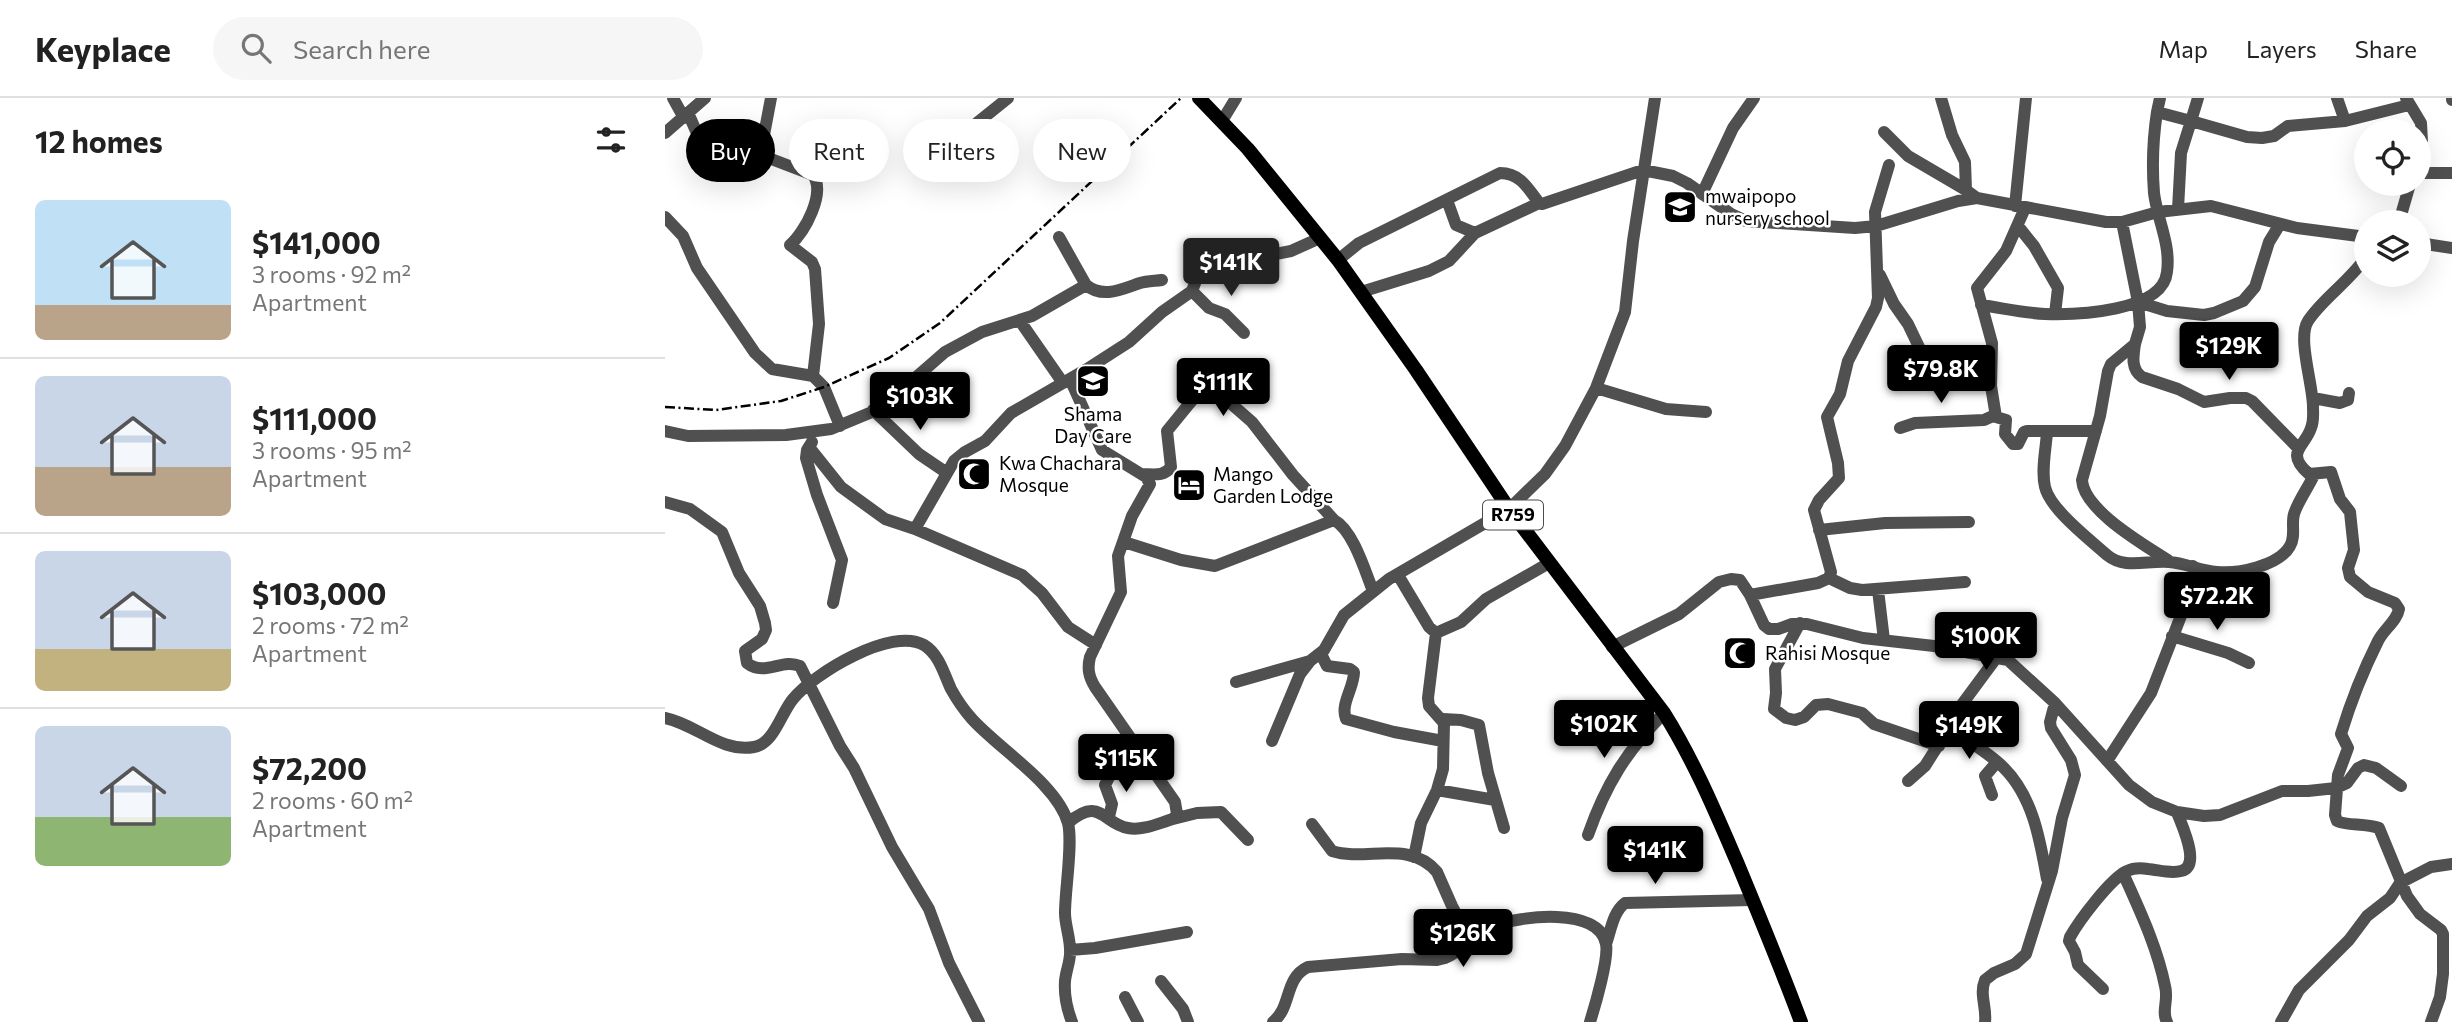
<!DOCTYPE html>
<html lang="en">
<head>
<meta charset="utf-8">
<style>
  :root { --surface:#fff; --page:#f6f6f6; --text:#222; --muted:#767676; --line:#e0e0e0; --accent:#000 }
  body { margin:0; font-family:Commissioner,sans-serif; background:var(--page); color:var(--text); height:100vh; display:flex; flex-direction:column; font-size:26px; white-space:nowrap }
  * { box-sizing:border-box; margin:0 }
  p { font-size:23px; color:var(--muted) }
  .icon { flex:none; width:38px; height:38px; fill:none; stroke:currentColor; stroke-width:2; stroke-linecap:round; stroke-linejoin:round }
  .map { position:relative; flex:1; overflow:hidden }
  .drawer { display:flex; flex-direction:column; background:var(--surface); width:665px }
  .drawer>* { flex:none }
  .banner { position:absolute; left:21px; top:21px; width:665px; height:63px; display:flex; gap:14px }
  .fabs { position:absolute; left:1689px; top:21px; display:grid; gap:14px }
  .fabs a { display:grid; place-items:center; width:77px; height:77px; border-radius:50%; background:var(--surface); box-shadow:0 7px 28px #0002; font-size:35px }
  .price { position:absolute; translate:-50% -60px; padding:0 16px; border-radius:7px; background:var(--accent); color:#fff; font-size:23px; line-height:46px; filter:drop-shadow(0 2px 4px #0008) }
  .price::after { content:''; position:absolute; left:50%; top:42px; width:21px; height:16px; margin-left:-10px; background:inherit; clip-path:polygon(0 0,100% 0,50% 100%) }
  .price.on { background:#222; color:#fff }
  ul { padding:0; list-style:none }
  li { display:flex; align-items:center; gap:21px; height:175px; padding:0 35px }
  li+li { border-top:2px solid var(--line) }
  li span { display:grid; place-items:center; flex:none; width:196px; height:140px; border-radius:10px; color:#555 }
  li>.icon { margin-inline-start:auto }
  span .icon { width:84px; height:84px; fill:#fffc; stroke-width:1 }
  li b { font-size:30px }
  h2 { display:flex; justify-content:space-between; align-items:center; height:84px; padding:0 35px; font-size:30px }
  .chip { padding:0 24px; border-radius:32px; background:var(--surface); box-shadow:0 7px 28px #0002; font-size:24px; line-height:63px }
  .chip.on { background:var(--accent); color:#fff }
  header { display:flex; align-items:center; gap:42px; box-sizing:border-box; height:98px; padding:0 35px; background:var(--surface); border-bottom:2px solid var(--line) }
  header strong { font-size:33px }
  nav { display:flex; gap:38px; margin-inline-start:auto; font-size:24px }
  .search { width:490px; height:63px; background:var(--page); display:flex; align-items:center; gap:18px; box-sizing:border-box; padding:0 24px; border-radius:38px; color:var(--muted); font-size:26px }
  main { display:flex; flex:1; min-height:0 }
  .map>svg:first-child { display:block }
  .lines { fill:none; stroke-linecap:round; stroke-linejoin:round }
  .minor { stroke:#505050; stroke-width:12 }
  .major { stroke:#000; stroke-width:14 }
  .rail { stroke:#000; stroke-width:2.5; stroke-dasharray:10 3.5 2 3.5; stroke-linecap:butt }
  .labels { text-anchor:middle; stroke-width:5; stroke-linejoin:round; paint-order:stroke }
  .shield { fill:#fff; stroke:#4c4c4c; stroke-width:2 }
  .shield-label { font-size:18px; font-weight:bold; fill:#000 }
  .poi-label { font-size:19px; fill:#000; stroke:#fff; text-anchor:start }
</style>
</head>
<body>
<header>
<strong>Keyplace</strong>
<div class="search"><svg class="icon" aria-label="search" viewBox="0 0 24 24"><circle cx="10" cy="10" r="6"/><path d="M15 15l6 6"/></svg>Search here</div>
<nav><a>Map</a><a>Layers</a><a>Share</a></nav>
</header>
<main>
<section class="drawer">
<h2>12 homes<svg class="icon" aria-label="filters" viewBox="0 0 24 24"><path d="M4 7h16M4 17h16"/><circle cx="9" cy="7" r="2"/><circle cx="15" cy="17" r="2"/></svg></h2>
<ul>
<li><span style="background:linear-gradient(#bfe0f5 75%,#b9a48a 0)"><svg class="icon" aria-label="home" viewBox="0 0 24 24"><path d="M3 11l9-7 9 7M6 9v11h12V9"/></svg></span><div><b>$141,000</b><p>3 rooms · 92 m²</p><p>Apartment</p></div></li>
<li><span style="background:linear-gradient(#c9d6e8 65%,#b9a48a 0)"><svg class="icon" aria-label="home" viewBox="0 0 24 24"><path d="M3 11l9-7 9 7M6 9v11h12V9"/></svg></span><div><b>$111,000</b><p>3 rooms · 95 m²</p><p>Apartment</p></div></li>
<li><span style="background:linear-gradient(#c9d6e8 70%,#c2b280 0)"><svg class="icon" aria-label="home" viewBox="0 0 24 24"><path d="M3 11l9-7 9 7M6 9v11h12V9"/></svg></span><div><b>$103,000</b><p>2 rooms · 72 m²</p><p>Apartment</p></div></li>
<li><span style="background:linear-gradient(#c9d6e8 65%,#8fb573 0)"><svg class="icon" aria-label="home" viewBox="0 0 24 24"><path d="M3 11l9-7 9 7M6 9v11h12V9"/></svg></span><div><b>$72,200</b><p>2 rooms · 60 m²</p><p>Apartment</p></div></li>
</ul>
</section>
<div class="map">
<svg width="1787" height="924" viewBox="0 0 1787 924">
  <rect width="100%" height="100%" fill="#fff"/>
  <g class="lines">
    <path class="minor" d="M8,0l11,20
      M1276,0l11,37 13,27 1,28 11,8
      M1495,0l-3,14 34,9 -10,32 -3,56
      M1533,0l-7,23 56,16 15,1 12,-2 14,-10 57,-5 64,-16
      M1672,0l8,23
      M1741,0l15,25 1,19 -3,15
      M1787,0v2
      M24,17l14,32 5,4 58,6 47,18c13,18 -8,57 -23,70l22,17 3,7 4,55 -6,52
      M557,23l14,-23
      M1219,34l24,24 58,34
      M0,35l40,-35
      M95,58l11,-58
      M289,67l2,-23 6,-7 46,-37
      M1754,75h33
      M1037,96l31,-66 21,-30
      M782,102l9,25 19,8 64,-30
      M1350,108l11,-108
      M1360,110l-19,43 -29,37 15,55 -1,43 5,31 10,3 -1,14 8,10h5l6,-12 3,-1h69
      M0,119l18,19 14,32 58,85 17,16 41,7 11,11 16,39
      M1457,124l16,80 2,25 -5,17 -24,20 -3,7 -8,45 -18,64c2,31 63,65 87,81
      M1734,124l11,-38
      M1353,128l16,20 24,42 -3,26
      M394,139l27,48c17,14 36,4 54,-2 7,-2 15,-2 22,-3
      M1754,145l33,5
      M1701,159c-16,24 -44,42 -58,64 -11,17 5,63 5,86 0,7 1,14 -2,21 -6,19 -27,24 -2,46l22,-2 9,27 10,13 4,38 -6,18 2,9 18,15 27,11 4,6c-2,12 -15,20 -21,32 -15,30 -27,60 -37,93l7,14 -10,27 -3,40 2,6c10,5 28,2 42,7l28,68 13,18 21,16 2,4v40l-3,23 -9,25
      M673,162l21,-17 141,-70c20,0 28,15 39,30l3,1 101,-34 30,6 14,7 44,31 15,7 109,7 21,-2 82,-25 19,-3 129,24h16l36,-10 53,-6 86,22 69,9
      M1215,177l14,29 14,20 23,48 60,-1
      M527,193l17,17 16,6 19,19
      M696,194l68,-21 20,-10 26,-28
      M1473,204l29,9 37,4 10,-2 29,-12 12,-14 14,-45 11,-18
      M1316,207c21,3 43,8 64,9 31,1 118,-2 122,-42 4,-28 -10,-53 -13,-79 -2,-26 -1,-55 3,-81
      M355,223l43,62
      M1470,246c-2,13 -4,25 7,33l36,12 26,13 26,-4h16l6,3 46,47
      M931,290l70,21 40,3
      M1648,300l27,5 8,-3 1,-7
      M208,312l46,44 28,19
      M1235,330l15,-5 69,-3 11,-5
      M0,333l23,5 98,-1 45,-6 41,-17 15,-20 27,-13 31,-27 37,-20 50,-16 54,-31
      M1382,334c-1,17 -6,38 -2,55 5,22 44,52 62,68 18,15 40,5 62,7 17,1 31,9 48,10 21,2 62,-6 73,-26 6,-10 1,-22 4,-32 4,-13 14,-26 20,-39
      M147,344l-5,8 -1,8 11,37 25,65 -9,43
      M144,349l32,40 44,32 30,10 107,46 20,18 26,34 28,18
      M477,376c11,0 22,3 29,-7l-4,-36 36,-44h9l40,35 41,53 41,45
      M0,404l25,7 32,23 17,41 21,33 5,17 1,7 -4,9 -17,12 2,12c18,14 35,-5 53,3l40,80 14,22 38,79 37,62 20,54 30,59
      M250,431l39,-68 11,-9 20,-11 26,-28 76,-44 42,-27 33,-30 30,-21 5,-13 11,-6 32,-11 51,-10 29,-13
      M1154,432l66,-7 84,-1
      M459,444l57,18 34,6 119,-46c19,10 31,51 39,71
      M733,477l31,52 7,6
      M1164,480l21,10 12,2 103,-8
      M1213,492l6,50
      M1085,497l68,-12 11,-5 2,-6 -17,-62 5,-10 20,-22 -1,-15 -11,-46 13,-23 8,-33 28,-54 2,-9 -3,-86 14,-47
      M1135,525l-25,46 1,24 -2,16 12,9 9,2 9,-3 12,-12 12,-1 34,9 12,11 65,22
      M1507,538l56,17 21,10
      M947,549l67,-33 40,-32 12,-3 9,1 10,15 14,30 5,4h9l14,-5h15l56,14 71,8 74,14 47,43 74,82 23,17 25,10 27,4 16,-1 62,-24h26l28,-3 11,-5 11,-15 6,-3 12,3 25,18
      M656,556l6,12 23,3 4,3c0,16 -14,32 -8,47l48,13 49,9
      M1332,559l-37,50 -9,18 4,7c17,11 35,22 49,36 29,29 36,72 43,111
      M571,584l74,-21
      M0,620c31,6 56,35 89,29 20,-3 27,-34 39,-48 20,-25 99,-73 131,-54 15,9 20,29 27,44 6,11 13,21 21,30 27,30 85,65 96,104 5,20 -3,67 -3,90 0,12 5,24 5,37 1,10 -4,20 -5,31 -1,14 2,28 7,41
      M778,621l18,1 18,5 9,48 16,55
      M607,643l28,-67 10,-13 14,-11 20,-35 45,-36 120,-70 36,-35 20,-28 31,-58 29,-76 8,-71 22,-143
      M1442,663l44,-68 40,-103 2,-24
      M1243,683l17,-15 26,-41
      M772,692l58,10
      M1327,697l-7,-19 12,-14
      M444,719l3,-13 -7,-19 14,-27
      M508,721l24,-6 24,-1 27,28
      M403,725c32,-28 35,1 60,5 15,3 31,-5 45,-9l4,-5 -2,-12 -80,-115c-6,-10 -8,-18 -5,-30l31,-65 -3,-36 14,-40 18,-32 -4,-7 -44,-27 -32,-71
      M647,726l20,27c34,11 77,-12 105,21l15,34 13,25 7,9
      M923,737c18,-51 38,-83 76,-122
      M749,759l7,-34 16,-33 6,-21 1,-46 -15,-17 -1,-8 8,-65 25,-11 25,-23 63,-36
      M1458,775c16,36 34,73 42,113 4,14 -4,25 2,36
      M941,846c5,-14 7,-32 19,-41l127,-3
      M405,852l25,-2 92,-16
      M496,883l22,28 5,13
      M1438,891l-25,-24 -3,-13 -6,-11 1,-4c9,-16 40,-58 57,-66 6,-3 15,-3 21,-2 11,1 23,5 33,2 21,-5 0,-47 -4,-59
      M460,899l13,25
      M608,924c19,-15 11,-44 35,-55l94,-8 35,1 8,-2c19,-8 31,-25 49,-32 25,-10 105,-20 112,18 3,14 -11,62 -16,78
      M1320,924c2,-14 -6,-28 0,-42l9,-7 21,-9 11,-10 26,-83 10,-53 13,-43 -4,-15 -20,-32 -1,-6 5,-19
      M1616,924l18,-32 50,-50 18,-24 23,-18 10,-15 31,-16 21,-3"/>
    <path class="major" d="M534,0l49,51 90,111 78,110 93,139 155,204c30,48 51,98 73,149 22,53 44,106 64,160"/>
    <path class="rail" d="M0,309l51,3 65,-9 43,-14 65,-29 51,-35 241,-225"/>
  </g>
  <defs>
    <g id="school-square" transform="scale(1.75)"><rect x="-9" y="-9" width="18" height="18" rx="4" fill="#000" stroke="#fff"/><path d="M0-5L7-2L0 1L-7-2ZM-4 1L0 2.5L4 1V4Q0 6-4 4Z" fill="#fff"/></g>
    <g id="mosque-square" transform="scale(1.75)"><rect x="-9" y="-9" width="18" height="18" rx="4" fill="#000" stroke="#fff"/><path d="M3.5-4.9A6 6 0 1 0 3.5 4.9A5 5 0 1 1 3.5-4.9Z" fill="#fff"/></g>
    <g id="hotel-square" transform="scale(1.75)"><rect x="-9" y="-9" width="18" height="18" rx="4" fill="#000" stroke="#fff"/><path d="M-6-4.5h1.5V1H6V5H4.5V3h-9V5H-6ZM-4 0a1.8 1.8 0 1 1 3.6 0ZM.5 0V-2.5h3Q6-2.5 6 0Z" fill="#fff"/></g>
  </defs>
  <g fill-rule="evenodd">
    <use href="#school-square" x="1015" y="109"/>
    <use href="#school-square" x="428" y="283"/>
    <use href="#mosque-square" x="309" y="376"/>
    <use href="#hotel-square" x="524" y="387"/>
    <use href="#mosque-square" x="1075" y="555"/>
  </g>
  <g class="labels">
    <rect class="shield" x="818" y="402.5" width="60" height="29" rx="5"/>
    <g class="shield-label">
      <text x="848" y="423">R759</text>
    </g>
    <g class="poi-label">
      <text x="1040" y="105">mwaipopo<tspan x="1040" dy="22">nursery school</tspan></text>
      <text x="428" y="323" text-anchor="middle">Shama<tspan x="428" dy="22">Day Care</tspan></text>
      <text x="334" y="372">Kwa Chachara<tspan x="334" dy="22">Mosque</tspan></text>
      <text x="548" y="383">Mango<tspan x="548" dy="22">Garden Lodge</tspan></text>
      <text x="1100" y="562">Rahisi Mosque</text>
    </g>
  </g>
</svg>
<div class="fabs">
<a><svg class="icon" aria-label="locate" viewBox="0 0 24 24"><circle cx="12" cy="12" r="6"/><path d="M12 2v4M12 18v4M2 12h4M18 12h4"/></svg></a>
<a><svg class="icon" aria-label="layers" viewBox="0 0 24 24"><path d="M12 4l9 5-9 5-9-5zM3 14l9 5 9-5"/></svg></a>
</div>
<b class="price on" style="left:566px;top:200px">$141K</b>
<b class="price" style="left:1564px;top:284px">$129K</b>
<b class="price" style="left:1276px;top:307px">$79.8K</b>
<b class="price" style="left:558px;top:320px">$111K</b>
<b class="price" style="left:255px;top:334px">$103K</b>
<b class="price" style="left:1552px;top:534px">$72.2K</b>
<b class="price" style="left:1321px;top:574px">$100K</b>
<b class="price" style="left:939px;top:662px">$102K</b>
<b class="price" style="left:1304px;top:663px">$149K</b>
<b class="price" style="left:461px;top:696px">$115K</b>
<b class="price" style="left:990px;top:788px">$141K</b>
<b class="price" style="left:798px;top:871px">$126K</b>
<div class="banner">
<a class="chip on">Buy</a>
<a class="chip">Rent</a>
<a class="chip">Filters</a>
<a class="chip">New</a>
</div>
</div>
</main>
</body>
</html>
